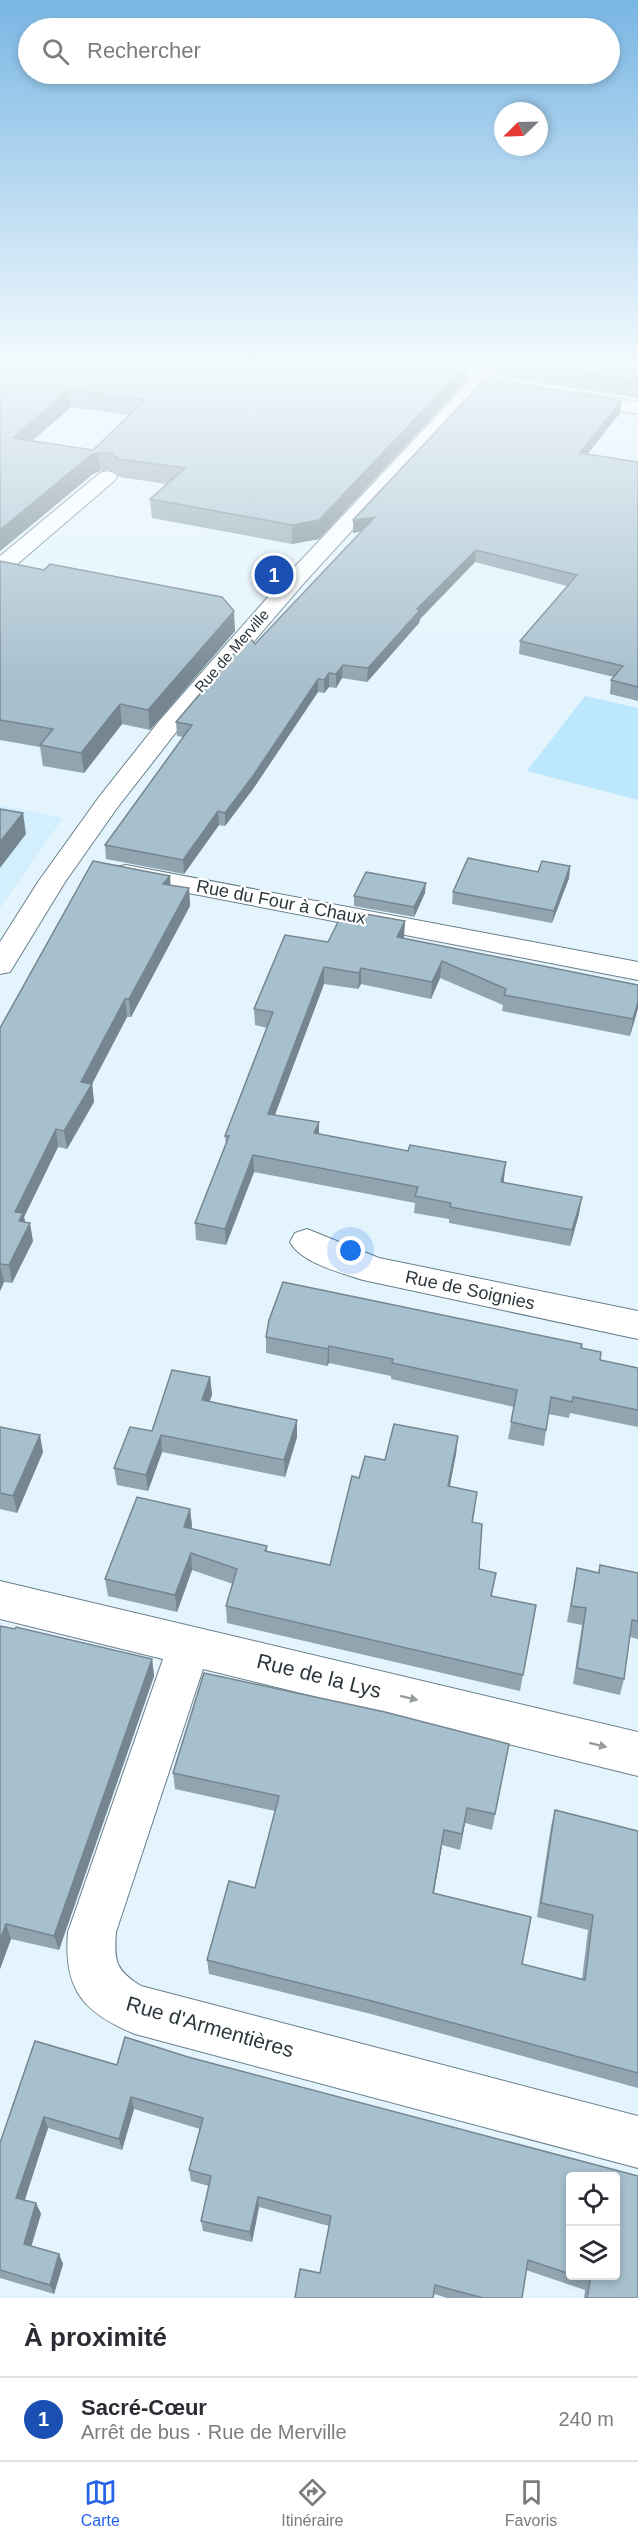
<!DOCTYPE html>
<html lang="fr">
<meta charset="utf-8">
<style>
body{margin:0;font-family:Arial,sans-serif;background:#f7f7f7;color:#2b2b33}
.controls{position:absolute;right:18px;bottom:18px;display:grid;overflow:hidden;border-radius:6px;box-shadow:0 3px 9px #0003}
.controls button{width:54px;height:54px;display:grid;place-items:center;padding:0;border:0;border-bottom:2px solid #e1e1e2;background:#fff;color:#2b2b33;font:30px sans-serif}
.compass{position:absolute;left:494px;top:102px;width:54px;height:54px;border-radius:50%;background:#fff;box-shadow:0 3px 9px #0003;rotate:247deg}
.you{position:absolute;left:351px;top:1251px;width:21px;height:21px;margin:-15px;border:4px solid #fff;border-radius:50%;background:#1a73e8;box-shadow:0 0 0 9px #1a73e833}
.badge{display:grid;place-items:center;width:39px;height:39px;border-radius:50%;background:#2563eb;color:#fff;font-size:20px;font-weight:700}
.pin{position:absolute;translate:-50% -50%;border:3px solid #fff;box-shadow:0 2px 6px #0006}
.list{margin:0;padding:0;list-style:none}
h2{display:flex;justify-content:space-between;align-items:center;height:78px;margin:0;padding:0 24px;font-size:26px}
h2 small{font-size:20px;font-weight:400;color:#7c7c81}
.list li{display:grid;grid-template-columns:39px 1fr auto;gap:18px;align-items:center;box-sizing:border-box;height:84px;padding:0 24px;border-top:2px solid #e1e1e2}
.list b{display:block;font-size:22px;white-space:nowrap}
.list p{margin:0;font-size:20px;white-space:nowrap;color:#7c7c81}
.list em{font-size:20px;font-style:normal;color:#7c7c81}
.icon{flex:none;width:33px;height:33px;fill:none;stroke:currentColor;stroke-width:2;stroke-linecap:round;stroke-linejoin:round}
.map{position:relative;flex:none;width:638px;height:2298px;overflow:hidden}
.search{position:absolute;background:#fff;box-shadow:0 3px 9px #0003;left:18px;right:18px;top:18px;height:66px;display:flex;align-items:center;gap:15px;box-sizing:border-box;padding:0 21px;border-radius:33px;color:#7c7c81;font-size:22px}
.sheet{height:162px;background:#fff}
nav{display:flex;justify-content:space-around;align-items:center;box-sizing:border-box;height:84px;border-top:2px solid #e1e1e2;background:#fff;font-size:16px;color:#7c7c81}
nav a{display:grid;justify-items:center;gap:3px}
nav .on{color:#2563eb}
.map>svg:first-child{display:block}
.built{fill:#d3eefd}
.green{fill:#bde7fd}
.lines{fill:none;stroke-linecap:round;stroke-linejoin:round}
.minor-casing{stroke:#677f8c;stroke-width:2}
.minor{fill:#fff;fill-rule:evenodd}
.wall{fill:#90a5b0;fill-rule:evenodd}
.shaded-wall{fill:#758690}
.building{fill:#a7c0cd;stroke:#758690;stroke-width:1.5;fill-rule:evenodd}
.oneway{fill:#969b9e}
.labels{text-anchor:middle;stroke-width:4.5;stroke-linejoin:round;paint-order:stroke}
.far-street-label{font-size:15px;fill:#2c373c;stroke:#fff}
.street-label{font-size:18px;fill:#2c373c;stroke:#fff}
.near-street-label{font-size:21px;fill:#2c373c;stroke:#fff}
</style>
<div class="map">
<svg width="638" height="2298" viewBox="0 0 638 2298">
<rect width="100%" height="100%" fill="#e4f4fd"/>
<!-- built -->
<path class="built" d="M0,805l63,13 -63,90z"/>
<!-- green -->
<path class="green" d="M585,696l53,12v92l-111,-29z"/>
<g class="lines">
<!-- minor casing -->
<g class="minor-casing">
<g id="minor">
<path d="M486,363h19l-201,220 -127,148 -60,77 -52,74 -55,90 -10,2v-32l38,-60 61,-85 61,-77 129,-147z"/>
<path d="M576,392l62,10v12l-68,-13 -3,-4 3,-4z"/>
<path d="M107,471l7,2 3,4 -3,4 -106,91 -8,1v-17l100,-83z"/>
<path d="M126,865l512,97v18l-522,-101 -4,-6 4,-6z"/>
<path d="M307,1229l72,29 259,53v28l-275,-59c-21,-7 -62,-17 -73,-38l5,-9z"/>
<path d="M0,1581l638,151v44l-435,-107 -87,263c-2,29 -1,38 25,54l497,130v52l-503,-134c-51,-21 -72,-44 -67,-102l95,-273 -163,-40z"/>
</g>
</g>
<!-- minor -->
<use href="#minor" class="minor"/>
</g>
<!-- wall -->
<g class="wall">
<path d="M10,363h474l-5,5 -12,-2 -1,15 -147,158 -27,5 -140,-26 -2,-19 17,-15 -48,-7 -5,-6h-14l-7,3 -93,77v-180zM71,407l58,8 -36,35 -61,-9z"/>
<path d="M497,363h141v35l-142,-22z"/>
<path d="M620,413l-33,41 51,8v239l-28,-7 1,-14 3,-3 -95,-23 1,-13 47,-55 -92,-24 -55,57 -1,4 -52,59 -25,-4 -6,10 -7,-1 -5,6 -6,-1 -65,97 -28,37 -6,-1 -35,49 -78,-15 -1,-14 78,-108 -6,-1 -1,-14 79,-78 106,-113 -8,2v-13z"/>
<path d="M0,561l235,70 -85,99 -28,-6 -38,49 -41,-7 -3,-19 -40,-7z"/>
<path d="M570,866l-1,12 -17,45 -100,-19 1,-12 85,-20z"/>
<path d="M170,876v10l19,2 1,18 -59,111h-4l-35,67 2,18 -27,47 -9,-2 -34,70 1,5 8,19 -21,42 -8,-1 -4,9v-263z"/>
<path d="M425,893l-11,24 -60,-11v-10z"/>
<path d="M405,921l-2,18 235,69 -8,28 -128,-25 1,-6 -63,-27 -9,21 -70,-15 -3,5 -34,-5 -49,131 44,19 185,45v3l75,32 -9,32 -121,-23v-4l-35,-6 1,-10 -161,-31 -28,73 -30,-5 -1,-17 31,-77 -1,-10 42,-108 -12,-3 -1,-16 74,-67z"/>
<path d="M266,1337l315,11 19,12 38,8v59l-68,-14 -1,5 -21,-4 -4,32 -36,-7 6,-32 -123,-28v-3l-62,-13 -2,3 -61,-13z"/>
<path d="M210,1377l2,18 -3,7 88,35 -12,40 -123,-25 -14,39 -31,-6 -3,-17 38,-37z"/>
<path d="M0,1427l43,25 -26,61 -17,-4z"/>
<path d="M458,1436l-2,18 -6,32 25,23 -2,13 6,47 13,27 44,9 -16,86 -293,-68 -1,-17 7,-22 -41,-14 -15,42 -69,-16 -3,-17 85,-70 2,17 -1,3 76,17v6l63,13 29,-87 26,-18z"/>
<path d="M600,1565l38,8v66l-8,-2 -6,42 -4,16 -47,-11 9,-59 -15,-3 10,-54 21,5z"/>
<path d="M0,1626l152,33 2,17 -95,274 -48,-11 -11,30z"/>
<path d="M509,1744l-17,86 -27,-7 -5,27 -18,-5 -8,48 88,71 60,15 6,-49 -51,-13 14,-91 4,-16 83,21v257l-267,-74 -162,-40 -2,-14 48,-72 20,-77 -100,-22 -2,-16z"/>
<path d="M125,2037l63,20 450,119v122h-54l1,-8 -59,-20 -4,28h-75l-13,-4 -1,4h-138l5,-29 20,4 9,-47 -70,-19 -7,35 -49,-11 -2,-10 8,-35 -18,-5 -2,-11 11,-41 -66,-20 -12,41 -74,-22 -24,72 12,3 5,11 -10,32 28,8 4,10 -9,30 -54,-16v-135l35,-102 82,24zM570,2176h45v100h-45z"/>
</g>
<!-- shaded-wall -->
<g class="shaded-wall">
<path d="M468,363l-2,18 -147,158 -27,5v-19z"/>
<path d="M69,389l2,18 -56,49 -2,-18z"/>
<path d="M621,401l-1,12 -41,52 1,-12z"/>
<path d="M98,453l2,18 -7,3 -93,77v-21l91,-75z"/>
<path d="M375,517v12l-22,4v-13z"/>
<path d="M476,550l-1,12 -55,57 -1,4 -52,59 1,-14 49,-59z"/>
<path d="M234,611l1,20 -85,99 -2,-20z"/>
<path d="M343,665l-1,13 -6,10v-14z"/>
<path d="M329,673v14l-5,6v-13z"/>
<path d="M318,679v13l-65,97 -28,37v-13z"/>
<path d="M120,704l2,20 -38,49 -3,-20z"/>
<path d="M218,811l1,14 -35,49 -1,-14z"/>
<path d="M23,813l3,21 -26,34v-26z"/>
<path d="M570,866l-1,12 -17,45 2,-12z"/>
<path d="M170,876l1,17 -8,-9z"/>
<path d="M426,883l-1,10 -11,24v-10z"/>
<path d="M189,888l1,18 -59,111 -2,-18z"/>
<path d="M405,921l-1,17 -8,16 1,-17z"/>
<path d="M442,961l-2,17 -9,21 1,-17z"/>
<path d="M324,967v17l-55,146 -1,-16z"/>
<path d="M361,968v16l-3,5 1,-16z"/>
<path d="M125,999l2,18 -35,67 2,18 -27,47 -3,-18 17,-49z"/>
<path d="M638,1002v6l-8,28 3,-17z"/>
<path d="M319,1122v17l-5,-6z"/>
<path d="M56,1129l2,18 -34,70 3,13 3,-7 3,18 -21,42 -3,-18 6,-53z"/>
<path d="M253,1155l1,17 -28,73 -1,-16z"/>
<path d="M506,1162l-2,17 -4,19 1,-16z"/>
<path d="M582,1197l-3,17 -9,32 2,-16z"/>
<path d="M0,1264l4,18 -4,9z"/>
<path d="M329,1346v17l-2,3 1,-17z"/>
<path d="M210,1377l2,18 -8,22 -2,-17z"/>
<path d="M297,1420v17l-12,40 -1,-17z"/>
<path d="M40,1435l3,17 -26,61 -4,-17z"/>
<path d="M161,1435l1,17 -14,39 -2,-16z"/>
<path d="M458,1436l-2,18 -10,50 2,-18z"/>
<path d="M190,1509l2,17 -6,19 -2,-18z"/>
<path d="M191,1553l1,17 -15,42 -2,-17z"/>
<path d="M152,1659l2,17 -95,274 -5,-14z"/>
<path d="M467,1808l-2,15 -5,27 2,-16z"/>
<path d="M444,1830l-2,15 -11,63 2,-15z"/>
<path d="M6,1924l5,15 -11,30v-29z"/>
<path d="M131,2097l3,12 -12,41 -3,-11z"/>
<path d="M44,2117l4,11 -26,81 -6,-11z"/>
<path d="M258,2197l1,10 -7,35 -2,-10z"/>
<path d="M36,2203l5,11 -12,40 -5,-10z"/>
<path d="M59,2254l4,10 -9,30 -4,-9z"/>
</g>
<!-- building -->
<g class="building">
<path d="M10,363h458l-149,157 -27,5 -142,-26 35,-31 -67,-9 -6,-6h-14l-7,2 -91,75v-159zM69,389l76,11 -52,50 -80,-12z"/>
<path d="M522,363h116v18z"/>
<path d="M486,378l135,23 -41,52 58,9v225l-27,-7 12,-14 -103,-25 57,-66 -101,-25 -59,59 3,1 -52,58 -25,-3 -7,9 -7,-1 -5,7 -6,-1 -65,97 -28,37 -7,-2 -35,49 -78,-15 87,-120 -16,-3 73,-86 6,8 120,-127 -22,3z"/>
<path d="M0,561l44,9 6,-6 172,33 12,14 -86,99 -28,-6 -39,49 -41,-8 13,-16 -53,-9z"/>
<path d="M0,809l23,4 -23,29z"/>
<path d="M468,858l70,14 4,-11 28,5 -16,45 -101,-19z"/>
<path d="M93,861l77,15 -7,8 26,4 -60,111h-4l-44,83 11,2 -28,47 -8,-2 -41,83 8,1 -4,8 11,2 -21,42 -9,-1v-236z"/>
<path d="M366,872l60,11 -12,24 -60,-11z"/>
<path d="M344,910l61,11 -8,16 241,48v17l-5,17 -129,-24 2,-6 -64,-28 -10,21 -71,-14 -2,5 -35,-6 -56,147 51,8 -5,11 94,18 2,-6 96,17 -5,20 81,15 -10,33 -122,-23 1,-4 -36,-7 3,-9 -165,-32 -28,74 -30,-6 34,-87h-4l48,-124 -19,-3 31,-74 43,7z"/>
<path d="M283,1282l299,62 -1,4 20,4 -1,8 38,8v42l-65,-13 -1,5 -21,-5 -5,33 -35,-8 6,-32 -125,-27 1,-4 -64,-13 -1,3 -62,-12 3,-17z"/>
<path d="M172,1370l38,7 -8,23 95,20 -13,40 -123,-25 -15,40 -32,-7 16,-41 22,4z"/>
<path d="M394,1424l64,12 -10,50 29,6 -5,30 10,2 -3,45 17,4 -5,23 45,9 -13,70 -297,-69 11,-37 -46,-16 -16,42 -70,-16 32,-82 53,12 -6,18 83,19 -2,5 65,14 22,-89 7,2 6,-22 20,4z"/>
<path d="M0,1427l40,8 -27,61 -13,-3z"/>
<path d="M600,1565l38,8v48l-6,-1 -8,59 -47,-11 9,-60 -15,-2 6,-38 22,5z"/>
<path d="M0,1626l15,3 1,-2 136,32 -98,277 -48,-12 -6,16z"/>
<path d="M204,1673l181,39 124,32 -14,70 -28,-6 -5,26 -18,-4 -11,63 98,24 -9,47 63,16 8,-65 -52,-12 14,-93 83,21v242l-266,-72 -165,-41 22,-79 26,7 24,-92 -106,-23z"/>
<path d="M125,2037l63,20 450,119v122h-51l3,-18 -15,-4h40v-100h-45v98l-42,-14 -6,38h-39l-48,-13 -2,13h-138l5,-29 20,4 11,-57 -73,-19 -8,35 -49,-11 10,-45 -22,-6 14,-52 -72,-21 -12,42 -75,-22 -28,81 20,5 -12,41 35,10 -9,31 -50,-15v-127l35,-102 82,24z"/>
</g>
<!-- one-way arrows -->
<defs><path id="oneway-solid" d="M-6-.8H1V-3.2L6.5 0L1 3.2V.8H-6Z" transform="scale(1.5)"/></defs>
<g class="oneway">
<use href="#oneway-solid" transform="translate(409 1698) rotate(14)"/>
<use href="#oneway-solid" transform="translate(598 1745) rotate(14)"/>
</g>
<!-- sky -->
<linearGradient id="sky" x2="0" y2="1"><stop stop-color="#79b6e3"/><stop offset="0.53" stop-color="#f3fafe"/><stop offset="1" stop-color="#f3fafe" stop-opacity="0"/></linearGradient>
<rect width="638" height="685" fill="url(#sky)"/>
<g class="labels">
<!-- far-street labels -->
<g class="far-street-label">
<text transform="translate(232 651) rotate(-49)" y="5">Rue de Merville</text>
</g>
<!-- street labels -->
<g class="street-label">
<text transform="translate(281 902) rotate(11)" y="6">Rue du Four à Chaux</text>
<text transform="translate(470 1290) rotate(12)" y="6">Rue de Soignies</text>
</g>
<!-- near-street labels -->
<g class="near-street-label">
<text transform="translate(319 1676) rotate(14)" y="7">Rue de la Lys</text>
<text transform="translate(210 2027) rotate(16)" y="7">Rue d'Armentières</text>
</g>
</g>
</svg>
<div class="controls">
<button><svg class="icon" aria-label="locate" viewBox="0 0 24 24"><circle cx="12" cy="12" r="6"/><path d="M12 2v4M12 18v4M2 12h4M18 12h4"/></svg></button>
<button><svg class="icon" aria-label="layers" viewBox="0 0 24 24"><path d="M12 4l9 5-9 5-9-5zM3 14l9 5 9-5"/></svg></button>
</div>
<svg class="compass" viewBox="-18 -18 36 36"><path d="M0-13l5 13h-10z" fill="#e53935"/><path d="M0 13l5-13h-10z" fill="#7c7c81"/></svg>
<div class="you"></div>
<div class="pin badge" style="left:274px;top:575px;background:#1a4fb4">1</div>
<div class="search"><svg class="icon" aria-label="search" viewBox="0 0 24 24"><circle cx="10" cy="10" r="6"/><path d="M15 15l6 6"/></svg>Rechercher</div>
</div>
<section class="sheet">
<h2>À proximité<small></small></h2>
<ul class="list">
<li><span class="badge" style="background:#1a4fb4">1</span><div><b>Sacré-Cœur</b><p>Arrêt de bus · Rue de Merville</p></div><em>240 m</em></li>
</ul>
</section>
<nav>
<a class="on"><svg class="icon" aria-label="map" viewBox="0 0 24 24"><path d="M3 6l6-2 6 2 6-2v14l-6 2-6-2-6 2zM9 4v14M15 6v14"/></svg>Carte</a>
<a><svg class="icon" aria-label="directions" viewBox="0 0 24 24"><path d="M12 3l9 9-9 9-9-9zM9 14v-3h6M13 9l2 2-2 2"/></svg>Itinéraire</a>
<a><svg class="icon" aria-label="saved" viewBox="0 0 24 24"><path d="M7 4h10v16l-5-4-5 4z"/></svg>Favoris</a>
</nav>
